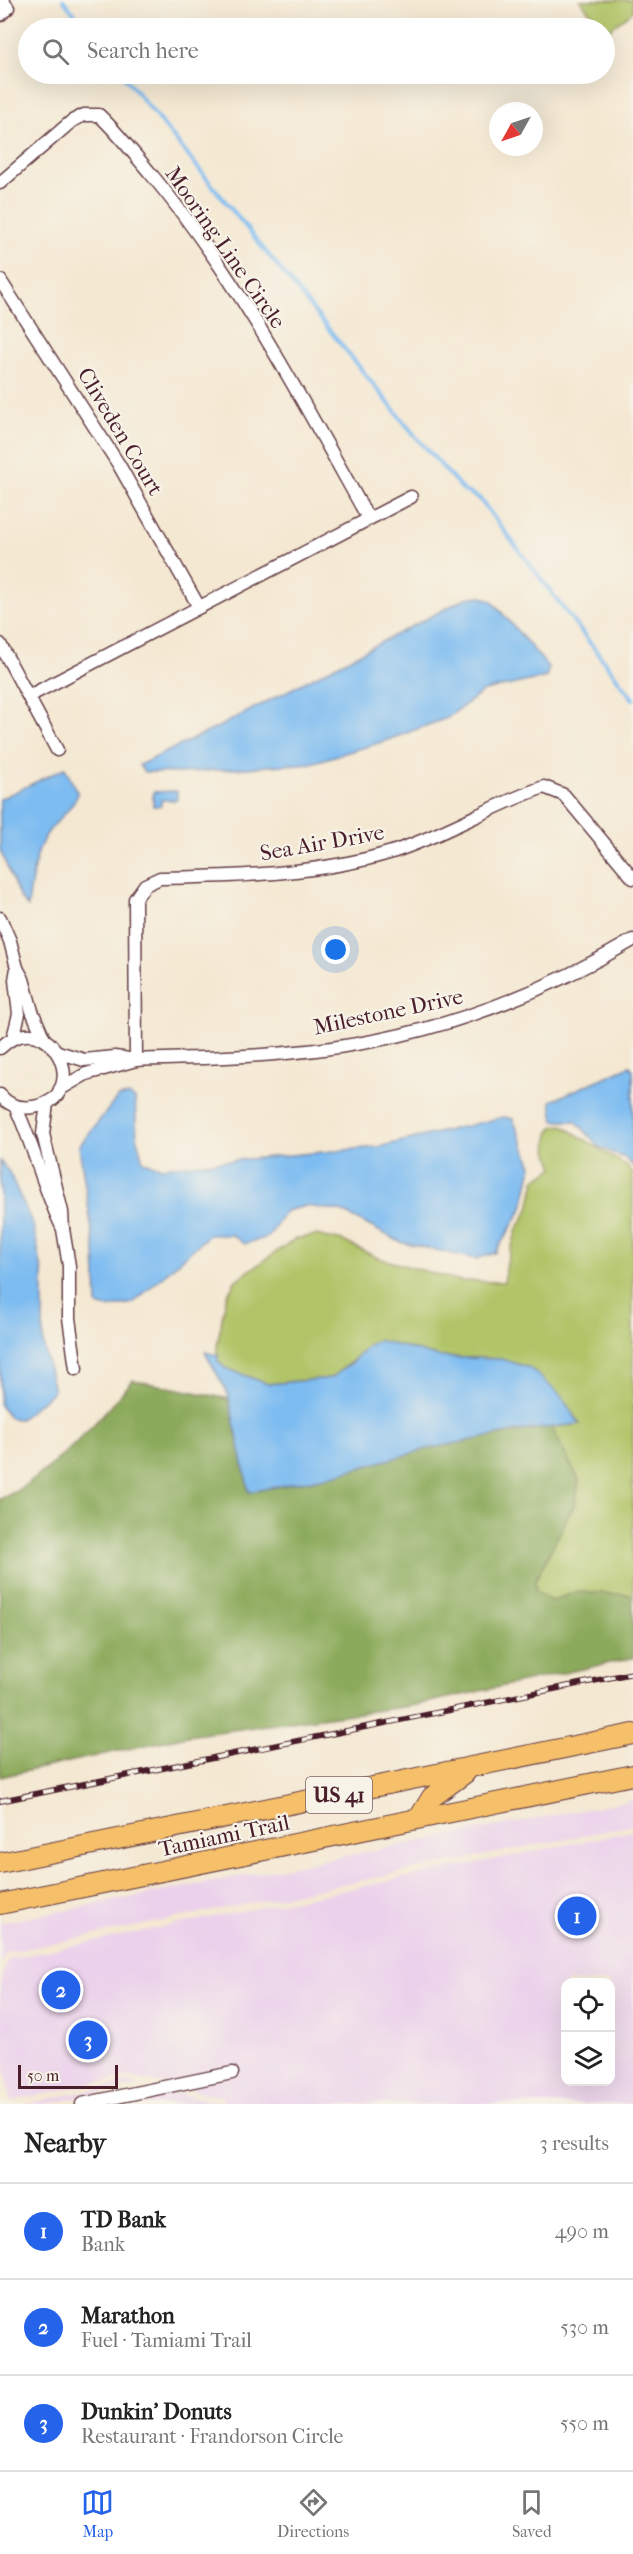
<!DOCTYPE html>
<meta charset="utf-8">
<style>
body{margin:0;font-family:"IM FELL French Canon",serif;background:#f6f6f6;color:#222}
.controls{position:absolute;right:18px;bottom:18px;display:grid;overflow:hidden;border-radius:12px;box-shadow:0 6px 24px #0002}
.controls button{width:54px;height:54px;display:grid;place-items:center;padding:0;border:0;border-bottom:2px solid #e0e0e0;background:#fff;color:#222;font:30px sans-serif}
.compass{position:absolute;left:489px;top:102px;width:54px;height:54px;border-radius:50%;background:#fff;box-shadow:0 6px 24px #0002;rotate:230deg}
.scale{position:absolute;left:18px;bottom:15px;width:100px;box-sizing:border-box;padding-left:6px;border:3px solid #4a1f2b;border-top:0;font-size:16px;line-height:21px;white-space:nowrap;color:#4a1f2b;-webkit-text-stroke:4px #f7f3e8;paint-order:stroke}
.you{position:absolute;left:336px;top:950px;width:21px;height:21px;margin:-15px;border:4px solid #fff;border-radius:50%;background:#1a73e8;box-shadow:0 0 0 9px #1a73e833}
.badge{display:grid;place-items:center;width:39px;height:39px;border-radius:50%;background:#2563eb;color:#fff;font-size:20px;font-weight:700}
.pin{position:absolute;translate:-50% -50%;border:3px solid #fff;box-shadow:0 2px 6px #0006}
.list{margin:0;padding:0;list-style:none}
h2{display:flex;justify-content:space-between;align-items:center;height:78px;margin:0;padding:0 24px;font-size:26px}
h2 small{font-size:20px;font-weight:400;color:#767676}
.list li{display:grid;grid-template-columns:39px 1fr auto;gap:18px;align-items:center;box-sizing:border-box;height:96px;padding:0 24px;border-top:2px solid #e0e0e0}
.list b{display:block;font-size:22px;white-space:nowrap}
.list p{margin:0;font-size:20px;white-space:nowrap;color:#767676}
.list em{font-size:20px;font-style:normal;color:#767676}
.icon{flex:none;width:33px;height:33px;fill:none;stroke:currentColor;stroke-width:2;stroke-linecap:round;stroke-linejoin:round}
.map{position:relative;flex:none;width:633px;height:2104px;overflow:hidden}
.search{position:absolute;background:#fff;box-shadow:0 6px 24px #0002;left:18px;right:18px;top:18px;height:66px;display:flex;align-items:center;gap:15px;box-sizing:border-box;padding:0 21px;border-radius:33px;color:#767676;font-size:22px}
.sheet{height:366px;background:#fff}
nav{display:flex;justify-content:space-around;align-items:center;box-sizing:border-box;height:84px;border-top:2px solid #e0e0e0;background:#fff;font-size:16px;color:#767676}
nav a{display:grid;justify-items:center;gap:3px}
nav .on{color:#2563eb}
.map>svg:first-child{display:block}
.built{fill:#ebd1eb;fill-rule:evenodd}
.green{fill:#b1c467;stroke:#7e7249;stroke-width:1.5}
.forest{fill:#8caa5c;stroke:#6b6444;stroke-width:1.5}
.water{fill:#7dbcf1;stroke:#646e8e;stroke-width:1.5}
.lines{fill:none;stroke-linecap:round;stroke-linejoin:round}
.stream{stroke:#7dbcf1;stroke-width:4}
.minor-casing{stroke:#643d44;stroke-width:15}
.primary-casing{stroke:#643d44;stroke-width:22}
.minor{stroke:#fff;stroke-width:12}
.primary{stroke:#f6c06b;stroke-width:20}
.rail-casing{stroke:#4a1f2b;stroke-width:6}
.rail{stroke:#f7f3e8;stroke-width:4;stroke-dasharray:11;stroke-linecap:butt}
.labels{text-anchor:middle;stroke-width:4.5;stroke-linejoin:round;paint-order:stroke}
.shield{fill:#f7f3e8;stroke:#7e5f64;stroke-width:1.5}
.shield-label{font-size:21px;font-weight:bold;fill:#4a1f2b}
.street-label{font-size:22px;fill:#4a1f2b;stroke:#f7f3e8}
</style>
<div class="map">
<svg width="633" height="2104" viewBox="0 0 633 2104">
<rect width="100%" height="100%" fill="#f7f3e8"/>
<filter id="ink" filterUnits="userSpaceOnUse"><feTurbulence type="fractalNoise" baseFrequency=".0167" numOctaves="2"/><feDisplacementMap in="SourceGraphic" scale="12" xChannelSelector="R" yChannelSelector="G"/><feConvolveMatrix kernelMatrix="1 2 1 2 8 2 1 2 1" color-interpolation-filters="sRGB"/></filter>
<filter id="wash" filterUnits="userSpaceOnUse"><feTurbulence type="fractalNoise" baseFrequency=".008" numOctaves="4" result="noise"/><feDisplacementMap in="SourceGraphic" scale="24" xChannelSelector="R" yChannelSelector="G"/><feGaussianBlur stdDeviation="1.35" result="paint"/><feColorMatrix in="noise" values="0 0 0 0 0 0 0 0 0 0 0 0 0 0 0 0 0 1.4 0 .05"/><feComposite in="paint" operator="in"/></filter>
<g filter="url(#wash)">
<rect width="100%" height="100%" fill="#f4e8d2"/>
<!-- built -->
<g class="built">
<path d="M633,1800v25l-628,128 -5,11v-41z"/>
<path d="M633,1831v273h-410l-1,-7 -94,-21 -117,25 -11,-55v-60l8,-27zM566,1982h44v100h-44z"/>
<path d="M128,2082l11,3 -93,19h-20z"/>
<path d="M173,2092l43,10v2h-92z"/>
</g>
<!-- green -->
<g class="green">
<path d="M580,0h53v11l-28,22 -1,-5h-2z"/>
<path d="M562,1125l63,40 8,8v422l-57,-3 -25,9 -15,-10 -1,-10 40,-78 4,-23 -28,-53 29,-3 -79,-65 -61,-2 -62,-17 -47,38 -63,6 -43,-16 -7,-7 -1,-15 9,-49 10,-17 59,-41 21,-4 27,6 35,17 83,23 43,1 3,-19 10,-34 12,-20 6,-29 19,-12c-6,-17 -10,-24 -2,-41z"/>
</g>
<!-- forest -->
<path class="forest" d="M133,1380l96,19 20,93 77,-15 101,-28 91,-18 33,-4 28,53 -4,23 -40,78 1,10 15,10 25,-9 57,3v63l-222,48 -224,30 -187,41v-278c47,-20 100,-80 133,-119z"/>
<!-- water -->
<g class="water">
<path d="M480,596l12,5 57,67 -3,9 -62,14 -37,27 -65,24 -71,21 -132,10 -35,-1 -5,-7 77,-37 250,-130z"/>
<path d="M65,768l13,26c-7,17 -22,26 -32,41 -11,15 -16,54 -18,72l-8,-9 -20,-48v-51z"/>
<path d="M177,791v9h-16v6h-8v-14z"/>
<path d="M630,1066l3,4v96l-8,-8 -26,-11 -23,-26h-22l-3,-20z"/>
<path d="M129,1095l6,4 2,40 6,22 17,6 218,-20 126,-30 9,2 19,47 -9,42 -28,45 -19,6 -76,-17 -59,-31 -35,-5 -20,5 -18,26 -24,7 -12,-9h-23l-76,68 -25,5 -11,-3 -2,-54 -16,-105 39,-49z"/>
<path d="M0,1161l9,11 24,53 10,50v68l11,48 -34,28 -10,-1 -10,-13z"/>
<path d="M378,1340l62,17 61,2 29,9 31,28 19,28 -62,7 -91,18 -101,28 -77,15 -21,-98 -23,-42 13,3v6l7,7 43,16 63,-6 19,-14 18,-19z"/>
</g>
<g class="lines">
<!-- stream -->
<g class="stream">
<path d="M63,0l23,28"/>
<path d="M122,74l294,363 48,54 15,7 154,201"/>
</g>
</g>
</g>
<g filter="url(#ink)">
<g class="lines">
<!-- minor casing -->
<g class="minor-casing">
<g id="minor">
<path d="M0,15l8,-7 -6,-8"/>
<path d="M0,183l72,-62 12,-6h15c19,18 35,39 52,59 87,104 151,226 217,344"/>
<path d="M0,280l119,185 80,142"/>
<path d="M0,644l57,106"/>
<path d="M29,696l382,-199"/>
<path d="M633,878l-69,-83 -20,-8c-52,18 -99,48 -152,65 -75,23 -155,24 -232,26l-15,7 -10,14 1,161c50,-2 101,-2 150,-7 126,-10 239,-49 347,-113"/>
<path d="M0,918l10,23 7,27"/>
<path d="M13,1038l6,-24 -4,-34 2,-12 6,11 9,32 12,28"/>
<path d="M0,1048c50,-48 96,50 33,59 -13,2 -25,-2 -33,-12"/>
<path d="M58,1052l26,8 31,-3 21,3 -50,14 -26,15"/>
<path d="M15,1106c19,39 28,83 48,123l-1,-17 -19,-78 4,-31"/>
<path d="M63,1229l6,37v52l7,51"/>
<path d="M82,2104l150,-31"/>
</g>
</g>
<!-- primary casing -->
<g class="primary-casing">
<g id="primary">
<path d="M419,1818l13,-21 33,-24"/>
<path d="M0,1863l633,-129"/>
<path d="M0,1904l633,-129"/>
</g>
</g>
<!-- minor -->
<use href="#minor" class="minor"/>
<!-- primary -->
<use href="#primary" class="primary"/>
<!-- rail casing -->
<g class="rail-casing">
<path id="rail" d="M0,1801l633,-128"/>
</g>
<!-- rail -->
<use href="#rail" class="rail"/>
</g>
</g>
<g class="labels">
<!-- shield labels -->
<rect class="shield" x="306" y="1777" width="66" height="36" rx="4.5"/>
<g class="shield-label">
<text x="339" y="1802">US 41</text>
</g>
<!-- street labels -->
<g class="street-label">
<text transform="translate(226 247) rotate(55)" y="8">Mooring Line Circle</text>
<text transform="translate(121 431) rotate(59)" y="8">Cliveden Court</text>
<text transform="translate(322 842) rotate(-10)" y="8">Sea Air Drive</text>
<text transform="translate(388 1011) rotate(-12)" y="8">Milestone Drive</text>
<text transform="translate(224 1835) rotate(-12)" y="8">Tamiami Trail</text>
</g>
</g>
</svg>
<div class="controls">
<button><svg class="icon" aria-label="locate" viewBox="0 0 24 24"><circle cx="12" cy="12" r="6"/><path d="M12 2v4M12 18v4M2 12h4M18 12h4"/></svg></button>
<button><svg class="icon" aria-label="layers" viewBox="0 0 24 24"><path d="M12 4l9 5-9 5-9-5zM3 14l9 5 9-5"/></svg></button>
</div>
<svg class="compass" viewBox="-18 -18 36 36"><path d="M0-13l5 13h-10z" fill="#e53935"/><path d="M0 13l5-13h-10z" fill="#767676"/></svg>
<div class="scale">50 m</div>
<div class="you"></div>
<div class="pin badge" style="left:577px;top:1916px">1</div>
<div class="pin badge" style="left:61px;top:1990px">2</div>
<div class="pin badge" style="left:88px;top:2040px">3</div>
<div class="search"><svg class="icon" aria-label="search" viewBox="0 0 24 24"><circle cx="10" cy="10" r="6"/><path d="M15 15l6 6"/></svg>Search here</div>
</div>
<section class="sheet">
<h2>Nearby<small>3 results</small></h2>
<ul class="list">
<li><span class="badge">1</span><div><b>TD Bank</b><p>Bank</p></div><em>490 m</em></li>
<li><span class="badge">2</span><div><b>Marathon</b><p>Fuel · Tamiami Trail</p></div><em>530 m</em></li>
<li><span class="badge">3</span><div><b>Dunkin' Donuts</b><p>Restaurant · Frandorson Circle</p></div><em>550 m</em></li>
</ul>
</section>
<nav>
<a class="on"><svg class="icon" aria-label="map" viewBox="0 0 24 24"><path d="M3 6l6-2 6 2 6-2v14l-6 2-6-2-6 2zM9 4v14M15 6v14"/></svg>Map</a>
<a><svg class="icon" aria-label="directions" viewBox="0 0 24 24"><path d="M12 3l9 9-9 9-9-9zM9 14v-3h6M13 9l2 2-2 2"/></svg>Directions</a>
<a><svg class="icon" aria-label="saved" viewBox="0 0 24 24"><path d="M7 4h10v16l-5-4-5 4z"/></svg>Saved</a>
</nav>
